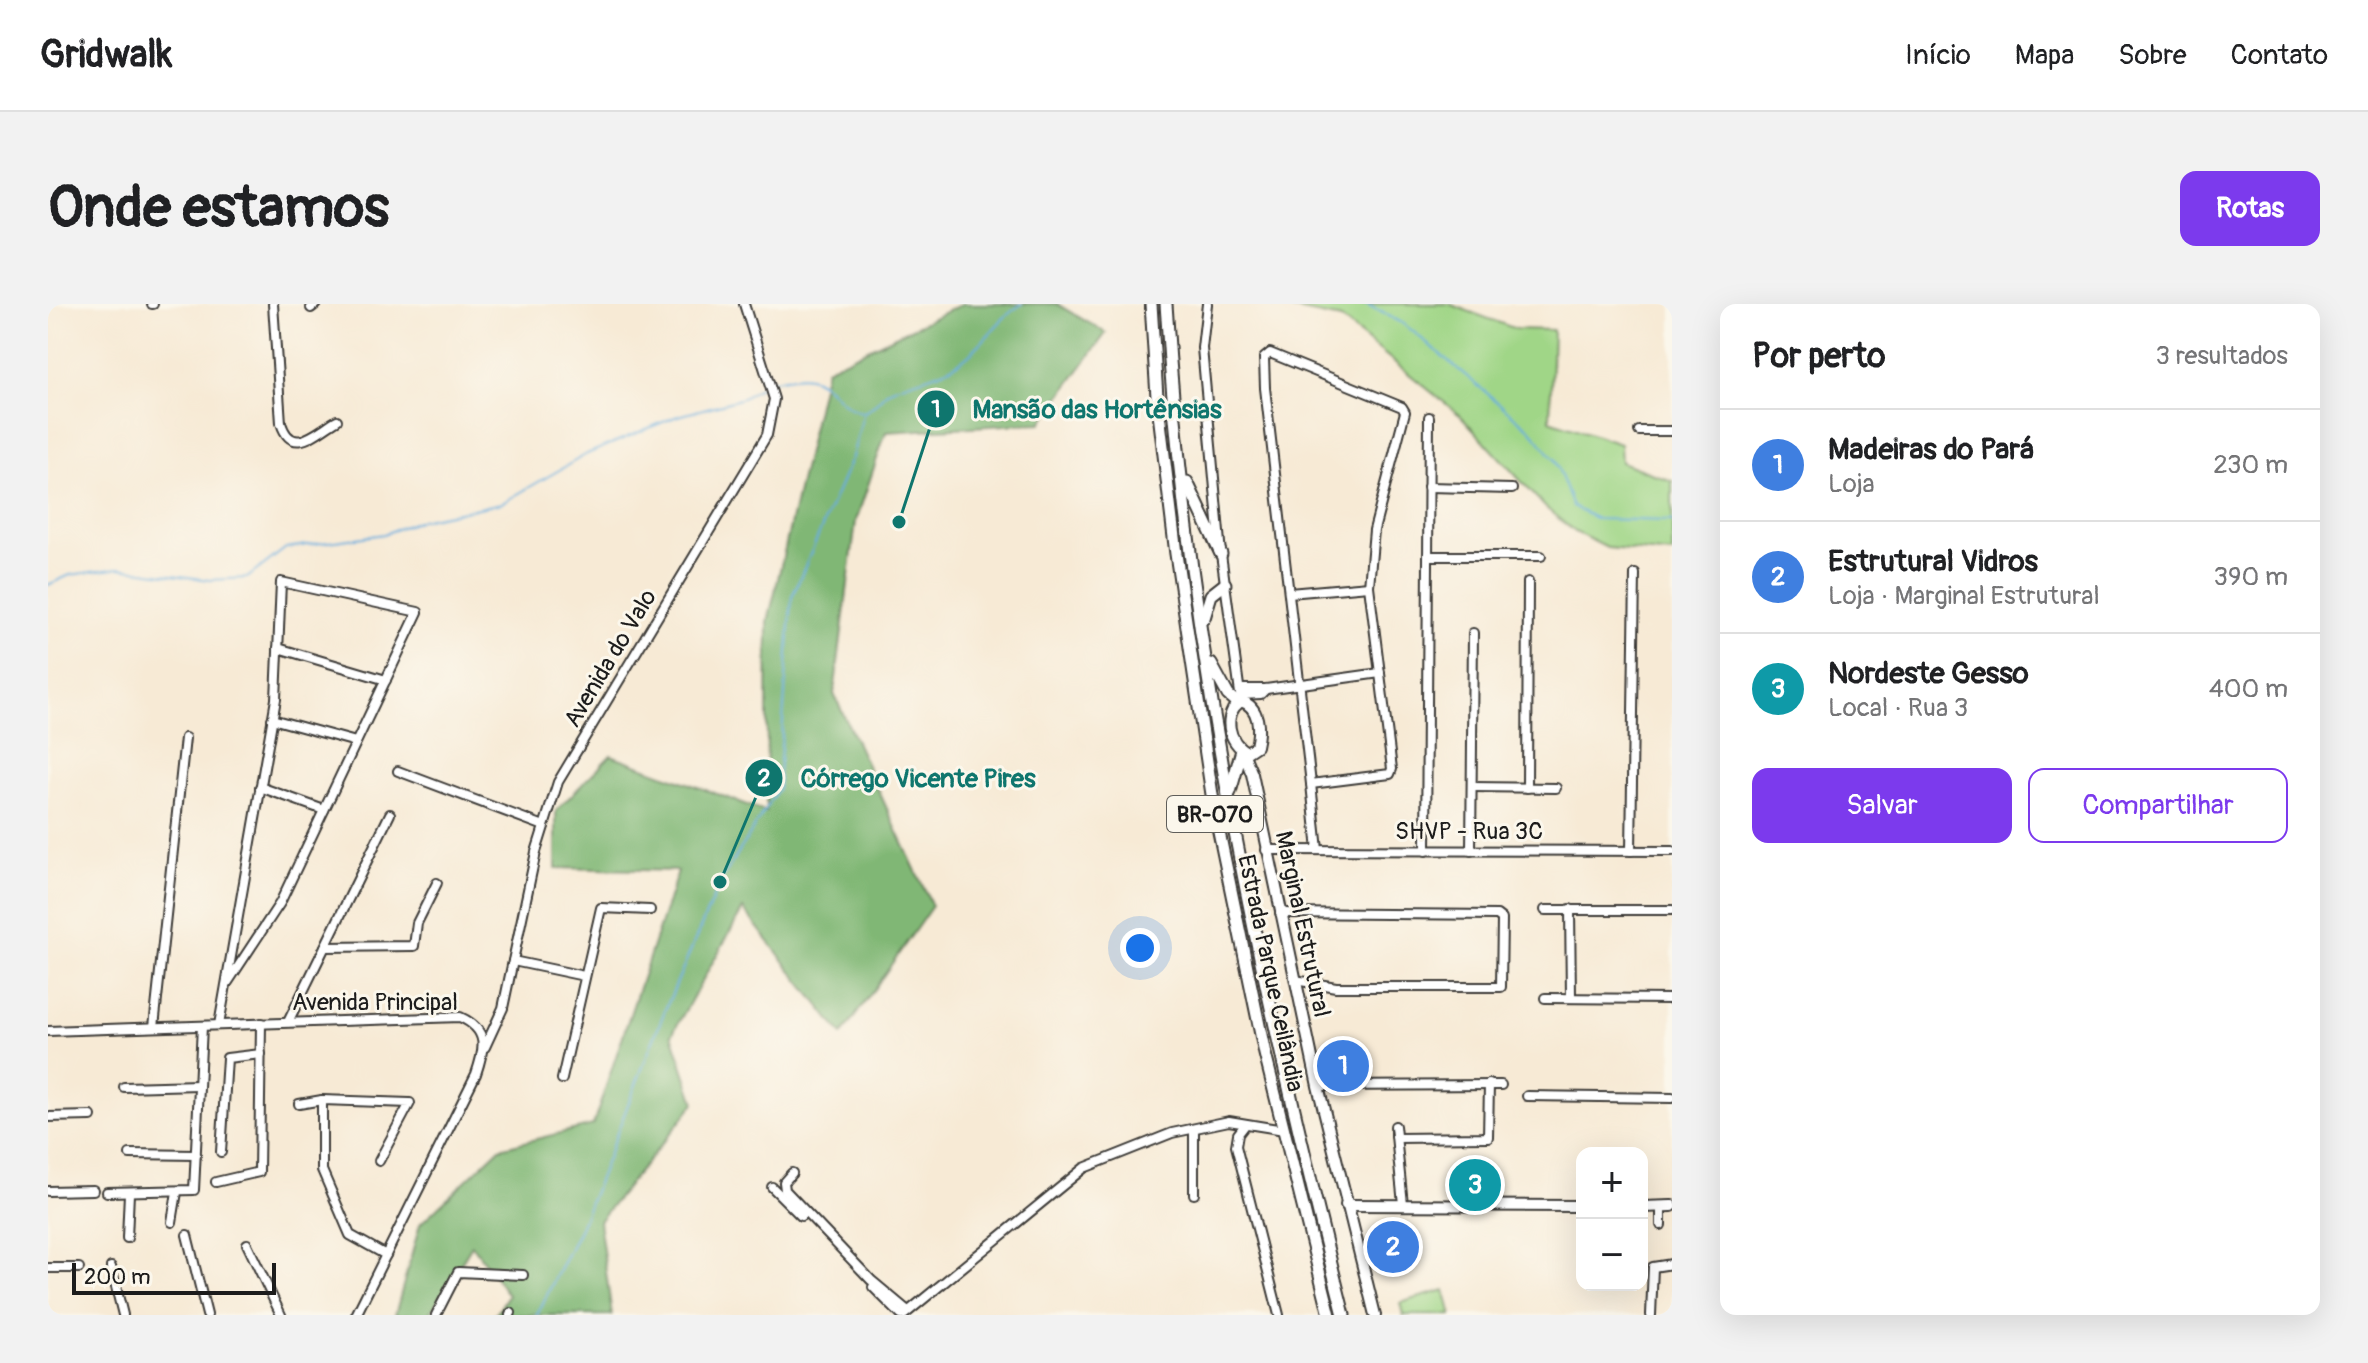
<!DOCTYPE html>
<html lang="pt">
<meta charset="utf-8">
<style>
body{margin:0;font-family:Pangolin,sans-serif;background:#f2f2f2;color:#202124}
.controls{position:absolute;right:24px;bottom:24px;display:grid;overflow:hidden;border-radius:16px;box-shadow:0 8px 32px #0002}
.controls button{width:72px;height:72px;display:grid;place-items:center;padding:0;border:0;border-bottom:2px solid #e0e0e0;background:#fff;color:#202124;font:40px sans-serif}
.scale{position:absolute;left:24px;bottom:20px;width:204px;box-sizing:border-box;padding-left:8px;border:4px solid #1c1c1c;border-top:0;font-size:22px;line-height:28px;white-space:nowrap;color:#1c1c1c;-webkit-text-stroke:6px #fbf7ec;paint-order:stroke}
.you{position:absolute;left:1092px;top:644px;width:28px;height:28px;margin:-20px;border:6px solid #fff;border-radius:50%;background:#1a73e8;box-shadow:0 0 0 12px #1a73e833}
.badge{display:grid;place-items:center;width:52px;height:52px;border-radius:50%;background:#7c3aed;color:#fff;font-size:26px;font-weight:700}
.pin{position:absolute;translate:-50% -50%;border:4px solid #fff;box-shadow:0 2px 8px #0006}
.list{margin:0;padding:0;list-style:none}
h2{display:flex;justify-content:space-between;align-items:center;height:104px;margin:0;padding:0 32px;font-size:34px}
h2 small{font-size:26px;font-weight:400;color:#757577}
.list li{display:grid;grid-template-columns:52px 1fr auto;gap:24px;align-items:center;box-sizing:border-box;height:112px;padding:0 32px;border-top:2px solid #e0e0e0}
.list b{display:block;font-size:30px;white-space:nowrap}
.list p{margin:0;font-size:26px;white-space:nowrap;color:#757577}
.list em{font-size:26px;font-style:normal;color:#757577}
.actions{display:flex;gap:16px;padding:24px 32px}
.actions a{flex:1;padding:18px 0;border:2px solid #7c3aed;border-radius:16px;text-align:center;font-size:28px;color:#7c3aed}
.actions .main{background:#7c3aed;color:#fff}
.map{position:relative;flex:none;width:1624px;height:1011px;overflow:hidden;border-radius:16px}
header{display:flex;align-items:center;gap:48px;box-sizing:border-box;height:112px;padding:0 40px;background:#fff;border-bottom:2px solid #e0e0e0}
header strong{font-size:38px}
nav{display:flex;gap:44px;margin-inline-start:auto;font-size:28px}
.intro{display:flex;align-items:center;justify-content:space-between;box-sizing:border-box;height:192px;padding:0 48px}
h1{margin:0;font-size:56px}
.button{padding:20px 36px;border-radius:16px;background:#7c3aed;color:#fff;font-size:28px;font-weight:700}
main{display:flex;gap:48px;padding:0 48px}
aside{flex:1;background:#fff;border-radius:16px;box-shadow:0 8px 32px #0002}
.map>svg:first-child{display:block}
.green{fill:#a0d687;stroke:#5e7952;stroke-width:2}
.forest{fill:#80b774;stroke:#4e6a48;stroke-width:2}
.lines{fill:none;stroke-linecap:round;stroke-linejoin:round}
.stream{stroke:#68adde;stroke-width:2}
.minor-casing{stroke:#3d3b38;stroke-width:12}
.major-casing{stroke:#3d3b38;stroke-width:14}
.highway-casing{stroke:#3d3b38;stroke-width:15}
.minor{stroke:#fff;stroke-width:8}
.major{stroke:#fff;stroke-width:10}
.highway{stroke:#fff;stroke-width:11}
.labels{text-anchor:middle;stroke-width:6;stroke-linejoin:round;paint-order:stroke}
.shield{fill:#fbf7ec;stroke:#5f5e5a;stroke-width:2}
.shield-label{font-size:22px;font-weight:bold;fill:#1c1c1c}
.street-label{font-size:24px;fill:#1c1c1c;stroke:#fbf7ec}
.leader{fill:none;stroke:#0f766e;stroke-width:3}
.callout-dot{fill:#0f766e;stroke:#fbf7ec;stroke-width:3}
.mark-label{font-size:24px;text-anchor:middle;font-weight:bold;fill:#fff}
.callout-label{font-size:26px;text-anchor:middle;font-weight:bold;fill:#0f766e;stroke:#fbf7ec;stroke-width:6;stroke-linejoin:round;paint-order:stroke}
</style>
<header>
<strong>Gridwalk</strong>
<nav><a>Início</a><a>Mapa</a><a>Sobre</a><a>Contato</a></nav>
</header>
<div class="intro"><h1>Onde estamos</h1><a class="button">Rotas</a></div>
<main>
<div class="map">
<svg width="1624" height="1011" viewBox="0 0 1624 1011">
<rect width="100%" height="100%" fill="#fbf7ec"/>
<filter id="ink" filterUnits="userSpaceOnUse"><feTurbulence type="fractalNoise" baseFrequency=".0125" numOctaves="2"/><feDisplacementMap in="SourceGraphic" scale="16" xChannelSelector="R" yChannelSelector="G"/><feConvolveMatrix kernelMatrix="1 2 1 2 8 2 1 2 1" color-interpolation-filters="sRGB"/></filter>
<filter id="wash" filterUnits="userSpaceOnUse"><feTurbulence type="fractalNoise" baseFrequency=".006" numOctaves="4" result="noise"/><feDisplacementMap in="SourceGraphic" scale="32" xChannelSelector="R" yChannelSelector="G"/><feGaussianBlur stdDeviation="1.8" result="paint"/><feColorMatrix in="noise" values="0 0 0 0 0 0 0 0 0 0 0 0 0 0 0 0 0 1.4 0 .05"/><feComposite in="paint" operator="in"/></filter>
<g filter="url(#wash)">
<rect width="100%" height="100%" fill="#f7ead5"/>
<!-- green -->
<g class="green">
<path d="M1219,0h182l67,25 37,1 -3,90 70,24 1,18 51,19v73l-65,-6 -32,-16 -29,-24 -85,-92 -120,-97z"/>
<path d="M1397,986l7,25h-49l-3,-12z"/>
</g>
<!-- forest -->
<path class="forest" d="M914,0h95l49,29 -65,90 -155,9 -30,89 -22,173 98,212 -90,129 -99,-126 -71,125 23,69 -96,118 13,94h-117l13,-20 -36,-50 -43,70h-34l25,-91 80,-76 93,-23 85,-254 -122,-3v-57l55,-56 155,57 2,-190 58,-253z"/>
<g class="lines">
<!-- stream -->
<g class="stream">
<path d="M1318,0l38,20 127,106 24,30 18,47 24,12 75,2"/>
<path d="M722,77c10,-2 29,-7 39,-4 22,5 32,33 54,35"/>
<path d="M0,281l22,-10 50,-7 90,12 37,-2 39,-30 98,-14 36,-14 82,-17 85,-49 88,-37 68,-19 22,-14"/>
<path d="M489,1011l42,-85 86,-220 55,-128 58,-93 14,-192 60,-140 12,-45c13,-5 16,-18 28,-23 23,-11 49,-13 70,-29 23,-16 35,-41 60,-56"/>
</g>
</g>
</g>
<g filter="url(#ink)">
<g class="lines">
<!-- minor casing -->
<g class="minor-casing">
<g id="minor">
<path d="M104,0h1"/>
<path d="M225,0l8,119c11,35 35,9 56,-3"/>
<path d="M1159,0l-5,44 19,206 20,147"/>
<path d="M263,4l5,-4"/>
<path d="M1222,49l132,54 3,5 -31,118 -5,56 23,183 -2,5 -79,10 -46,-396 -1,-30z"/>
<path d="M1591,127h33"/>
<path d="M1380,183l84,2"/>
<path d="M1380,252h113"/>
<path d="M1241,289l80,-7"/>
<path d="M230,344l108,32"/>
<path d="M1192,385h26l114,-16"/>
<path d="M1193,391l20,-1 5,-5"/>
<path d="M224,415l84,23"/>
<path d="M350,467l146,55"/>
<path d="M1263,480l7,66"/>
<path d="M212,483l64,23"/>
<path d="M1424,483l84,1"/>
<path d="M1479,484l1,-206"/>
<path d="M1218,546l406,1"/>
<path d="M1378,547l3,-434"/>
<path d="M1423,547l2,-218"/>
<path d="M1583,547l4,-277"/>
<path d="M1522,605l1,88"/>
<path d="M1497,606h127"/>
<path d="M1232,609l217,2 5,4 -1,68h-165l-41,-7"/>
<path d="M277,643l89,-1 3,-23 20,-40"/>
<path d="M465,657l71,15"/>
<path d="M1497,694l127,1"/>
<path d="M240,718l102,-208"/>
<path d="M171,721l57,-326 5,-117 137,30 -138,291 -54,82"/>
<path d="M106,723l31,-289"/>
<path d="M0,727l412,-14c29,13 25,31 16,57l-120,241"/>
<path d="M437,743l18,-39 33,-156 22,-70 209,-347 7,-36 -30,-95"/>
<path d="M514,775l39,-171 49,2"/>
<path d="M1270,782l183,-1"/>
<path d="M76,783l75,-2"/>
<path d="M1479,792l145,2"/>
<path d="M274,796v70l28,65 36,20"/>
<path d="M251,800l23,-4 88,3 -31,58"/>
<path d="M0,813l43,-1"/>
<path d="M1197,821l-7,9 -2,12 43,169"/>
<path d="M1347,822l8,78"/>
<path d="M1349,834l91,-1 1,-53"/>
<path d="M173,848l6,-94 34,-4"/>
<path d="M82,850l66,1"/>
<path d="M744,869l-8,9 1,8 86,90 37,31"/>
<path d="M168,878l43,-10 2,-149"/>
<path d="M724,883l29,29"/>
<path d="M0,887l45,-1"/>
<path d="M59,888l87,-2 8,-164"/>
<path d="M1146,890v-65"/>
<path d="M1613,902v19"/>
<path d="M124,918l5,-30"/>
<path d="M139,931l20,80"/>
<path d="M79,934l2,-45"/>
<path d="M199,940l34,71"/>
<path d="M63,963l12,48"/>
<path d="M0,964h31"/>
<path d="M825,983l28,28"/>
<path d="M388,1011l22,-43 65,3"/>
<path d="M462,1011l1,-2"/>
<path d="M856,1011l180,-147 88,-35 57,-12 55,9"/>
<path d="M1603,1011l2,-48 19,-3"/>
</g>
</g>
<!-- major casing -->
<g class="major-casing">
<g id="major">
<path d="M1193,397c19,6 19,28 15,45l-9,6c-19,-9 -25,-38 -6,-51z"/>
<path d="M1194,446l10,24 66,312 57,229"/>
<path d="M1298,901l236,1"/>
<path d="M1594,903l30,-1"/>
</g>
</g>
<!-- highway casing -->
<g class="highway-casing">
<g id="highway">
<path d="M1103,0l6,93 19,157 38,254 51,246 65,261"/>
<path d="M1118,0c21,343 94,679 178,1011"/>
<path d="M1139,178l34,72"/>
<path d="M1156,314l7,-23 14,-11"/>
<path d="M1163,360l17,31 9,8"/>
<path d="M1182,488l12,-42"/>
</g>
</g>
<!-- minor -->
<use href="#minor" class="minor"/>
<!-- major -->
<use href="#major" class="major"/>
<!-- highway -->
<use href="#highway" class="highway"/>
</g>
</g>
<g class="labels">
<!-- shield labels -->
<rect class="shield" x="1119" y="492" width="96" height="36" rx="6"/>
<g class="shield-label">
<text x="1167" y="518">BR-070</text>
</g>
<!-- street labels -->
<g class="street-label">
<text transform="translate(562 354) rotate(-59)" y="8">Avenida do Valo</text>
<text x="1421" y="535">SHVP - Rua 3C</text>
<text transform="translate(1255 620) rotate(78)" y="8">Marginal Estrutural</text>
<text transform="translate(1223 669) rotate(78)" y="8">Estrada Parque Ceilândia</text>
<text x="327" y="706">Avenida Principal</text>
</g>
</g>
<!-- callouts -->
<path class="leader" d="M851 218L888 105M672 578L716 474"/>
<g class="callout-dot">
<circle cx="851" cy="218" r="8"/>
<circle cx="672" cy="578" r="8"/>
<circle cx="888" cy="105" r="20"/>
<circle cx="716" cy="474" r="20"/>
</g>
<g class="mark-label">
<text x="888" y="113">1</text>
<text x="716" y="482">2</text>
</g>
<g class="callout-label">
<text x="1049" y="114">Mansão das Hortênsias</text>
<text x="870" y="483">Córrego Vicente Pires</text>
</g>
</svg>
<div class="controls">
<button>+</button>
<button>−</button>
</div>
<div class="scale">200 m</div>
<div class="you"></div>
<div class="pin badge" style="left:1295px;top:762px;background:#3f7fe0">1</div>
<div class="pin badge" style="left:1345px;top:943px;background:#3f7fe0">2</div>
<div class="pin badge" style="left:1427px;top:881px;background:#0f9aa8">3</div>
</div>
<aside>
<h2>Por perto<small>3 resultados</small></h2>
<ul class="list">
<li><span class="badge" style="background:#3f7fe0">1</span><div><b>Madeiras do Pará</b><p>Loja</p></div><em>230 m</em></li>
<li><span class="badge" style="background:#3f7fe0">2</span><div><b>Estrutural Vidros</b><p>Loja · Marginal Estrutural</p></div><em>390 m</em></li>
<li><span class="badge" style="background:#0f9aa8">3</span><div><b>Nordeste Gesso</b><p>Local · Rua 3</p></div><em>400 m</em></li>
</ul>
<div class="actions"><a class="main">Salvar</a><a>Compartilhar</a></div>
</aside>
</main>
